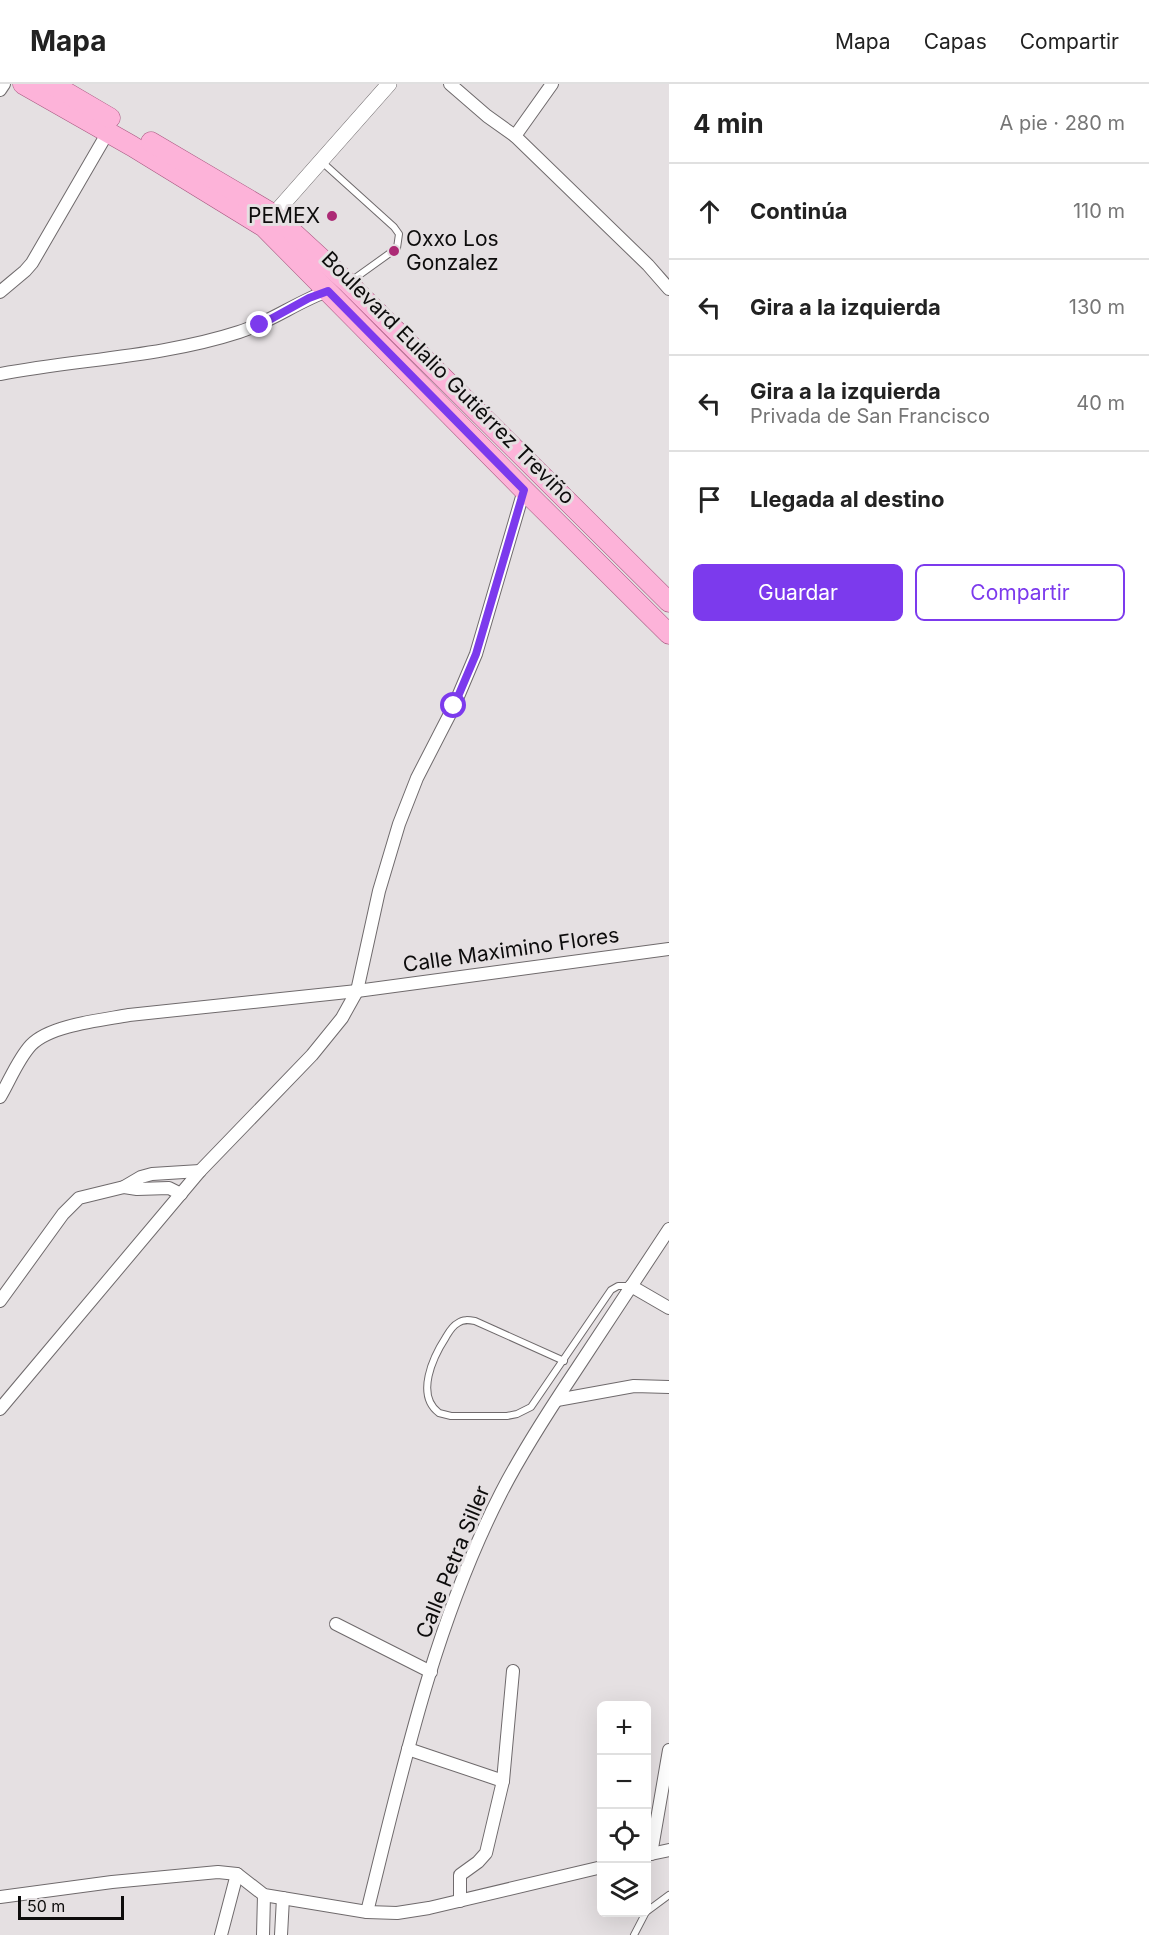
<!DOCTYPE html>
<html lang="es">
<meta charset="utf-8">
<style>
body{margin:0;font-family:Inter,sans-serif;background:#f6f6f6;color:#222}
.controls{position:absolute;right:18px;bottom:18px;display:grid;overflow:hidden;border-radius:9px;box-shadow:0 6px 24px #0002}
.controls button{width:54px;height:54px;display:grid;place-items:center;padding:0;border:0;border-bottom:2px solid #e0e0e0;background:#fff;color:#222;font:30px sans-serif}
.scale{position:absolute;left:18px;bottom:15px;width:106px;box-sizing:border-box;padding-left:6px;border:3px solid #0d0c0c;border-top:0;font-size:16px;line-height:21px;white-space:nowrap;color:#0d0c0c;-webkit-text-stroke:4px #e5e0e2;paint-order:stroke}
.stop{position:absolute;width:18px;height:18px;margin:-14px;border:4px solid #7c3aed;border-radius:50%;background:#fff}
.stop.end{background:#7c3aed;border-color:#fff;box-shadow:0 2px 6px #0008}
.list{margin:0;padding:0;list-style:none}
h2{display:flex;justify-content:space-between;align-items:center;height:78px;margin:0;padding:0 24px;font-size:26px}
h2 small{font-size:20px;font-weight:400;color:#767676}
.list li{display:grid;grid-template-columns:39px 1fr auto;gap:18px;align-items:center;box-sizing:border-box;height:96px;padding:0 24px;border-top:2px solid #e0e0e0}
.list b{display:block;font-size:22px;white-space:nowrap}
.list p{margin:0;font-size:20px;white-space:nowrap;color:#767676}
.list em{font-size:20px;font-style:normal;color:#767676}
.actions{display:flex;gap:12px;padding:18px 24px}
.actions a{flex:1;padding:14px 0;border:2px solid #7c3aed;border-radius:9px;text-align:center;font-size:21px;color:#7c3aed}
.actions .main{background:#7c3aed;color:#fff}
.icon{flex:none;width:33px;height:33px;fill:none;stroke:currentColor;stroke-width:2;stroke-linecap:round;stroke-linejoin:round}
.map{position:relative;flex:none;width:669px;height:1851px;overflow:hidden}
header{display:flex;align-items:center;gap:36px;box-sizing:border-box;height:84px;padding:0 30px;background:#fff;border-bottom:2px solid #e0e0e0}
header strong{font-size:28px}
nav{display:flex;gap:33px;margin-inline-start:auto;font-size:21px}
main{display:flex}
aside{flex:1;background:#fff}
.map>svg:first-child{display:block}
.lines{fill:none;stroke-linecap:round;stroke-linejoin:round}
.service-casing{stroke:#6f6a6c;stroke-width:8}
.minor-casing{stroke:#6f6a6c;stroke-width:14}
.tertiary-casing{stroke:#6f6a6c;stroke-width:16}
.primary-casing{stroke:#a85880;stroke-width:21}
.service{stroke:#fff;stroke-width:6}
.minor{stroke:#fff;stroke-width:12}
.tertiary{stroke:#fff;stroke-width:15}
.primary{stroke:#fdb3d9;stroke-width:20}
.route{stroke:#7c3aed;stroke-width:8}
.poi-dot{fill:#ac2a75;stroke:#e5e0e2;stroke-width:2}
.labels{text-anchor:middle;stroke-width:6;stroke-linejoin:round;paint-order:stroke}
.poi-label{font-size:21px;fill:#0d0c0c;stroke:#e5e0e2;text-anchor:end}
.street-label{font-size:21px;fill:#0d0c0c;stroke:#e5e0e2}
</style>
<header>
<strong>Mapa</strong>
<nav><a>Mapa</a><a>Capas</a><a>Compartir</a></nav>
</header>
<main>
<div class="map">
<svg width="669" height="1851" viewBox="0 0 669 1851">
<rect width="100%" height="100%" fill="#e5e0e2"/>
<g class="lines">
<!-- service casing -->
<g class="service-casing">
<g id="service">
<path d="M322,78l72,65 5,7 -2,14 -46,33"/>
<path d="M564,1277l-89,-40c-6,-1 -12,-2 -17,2 -6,3 -9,9 -12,14 -13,20 -31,58 -7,76l12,3h56l10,-2 14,-7 80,-117 7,-4h12"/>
<path d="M646,1828l23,-17"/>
<path d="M634,1851l12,-23"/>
</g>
</g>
<!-- minor casing -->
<g class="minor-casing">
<g id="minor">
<path d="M450,0l37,32 28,20 133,129 21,24"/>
<path d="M0,6l4,-6"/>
<path d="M515,52l37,-52"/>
<path d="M0,208l25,-21 7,-8 76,-131"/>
<path d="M0,290c79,-15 162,-17 239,-42 32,-10 59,-31 91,-42"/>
<path d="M0,1013c10,-17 18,-38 31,-52 19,-20 71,-25 98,-30l228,-24 312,-42"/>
<path d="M124,1103l13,2 32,-1 12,6"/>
<path d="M631,1202l38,22"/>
<path d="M0,1217l63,-87 16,-16 45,-11 17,-10 11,-3 48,-3"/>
<path d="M557,1316l77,-14 35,1"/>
<path d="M0,1325l200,-238 112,-116 30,-37 15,-27 22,-100 20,-67 18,-46 37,-72 22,-52 48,-164"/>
<path d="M336,1540l95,48"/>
<path d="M408,1665l95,32"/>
<path d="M651,1770l18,-104"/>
<path d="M646,1771l23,-5"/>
<path d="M0,1813l112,-15 106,-10 19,2 27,21 103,17 30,1 32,-5 173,-41"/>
<path d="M460,1817v-26l18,-13 8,-9 17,-72 10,-110"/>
<path d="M367,1828c35,-141 67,-288 134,-419 21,-41 47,-81 73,-120 32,-48 63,-96 95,-144"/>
<path d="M221,1851l16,-61"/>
<path d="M263,1851l1,-40"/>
<path d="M281,1851l2,-37"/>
</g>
</g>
<!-- tertiary casing -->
<g class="tertiary-casing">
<path id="tertiary" d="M268,137l121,-137"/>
</g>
<!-- primary casing -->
<g class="primary-casing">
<g id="primary">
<path d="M23,0l109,62 132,81 260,263 145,144"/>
<path d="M52,0l58,34"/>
<path d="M151,58l122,72 75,69 321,319"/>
</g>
</g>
<!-- service -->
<use href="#service" class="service"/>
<!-- minor -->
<use href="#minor" class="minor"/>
<!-- tertiary -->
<use href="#tertiary" class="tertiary"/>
<!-- primary -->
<use href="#primary" class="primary"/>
</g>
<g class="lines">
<!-- route -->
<path class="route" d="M260,241l49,-27 19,-7 196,199 -48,164 -22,52"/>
</g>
<!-- markers -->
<g class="poi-dot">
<circle cx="332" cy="132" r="6"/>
<circle cx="394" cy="167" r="6"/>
</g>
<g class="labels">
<!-- poi labels -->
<g class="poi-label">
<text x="320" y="139">PEMEX</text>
<text x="406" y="162" text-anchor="start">Oxxo Los<tspan x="406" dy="24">Gonzalez</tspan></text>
</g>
<!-- street labels -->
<g class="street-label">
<text transform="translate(448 294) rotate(45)" y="7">Boulevard Eulalio Gutiérrez Treviño</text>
<text transform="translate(511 866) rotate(-8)" y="7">Calle Maximino Flores</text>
<text transform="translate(453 1478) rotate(-68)" y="7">Calle Petra Siller</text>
</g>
</g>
</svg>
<div class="controls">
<button>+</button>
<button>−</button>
<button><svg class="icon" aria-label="locate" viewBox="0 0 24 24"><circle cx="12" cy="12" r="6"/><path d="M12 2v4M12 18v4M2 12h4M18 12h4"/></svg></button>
<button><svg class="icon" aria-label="layers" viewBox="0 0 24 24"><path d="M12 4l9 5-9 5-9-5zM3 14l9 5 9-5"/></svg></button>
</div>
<div class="scale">50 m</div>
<div class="stop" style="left:454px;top:622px"></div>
<div class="stop end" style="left:260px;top:241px"></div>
</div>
<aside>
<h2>4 min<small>A pie · 280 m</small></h2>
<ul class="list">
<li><svg class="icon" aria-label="ahead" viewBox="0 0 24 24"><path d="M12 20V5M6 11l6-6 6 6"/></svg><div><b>Continúa</b></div><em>110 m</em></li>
<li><svg class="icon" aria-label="left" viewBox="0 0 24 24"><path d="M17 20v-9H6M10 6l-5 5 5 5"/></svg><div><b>Gira a la izquierda</b></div><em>130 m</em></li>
<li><svg class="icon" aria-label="left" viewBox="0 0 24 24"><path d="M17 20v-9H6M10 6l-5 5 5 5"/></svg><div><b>Gira a la izquierda</b><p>Privada de San Francisco</p></div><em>40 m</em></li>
<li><svg class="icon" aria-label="arrive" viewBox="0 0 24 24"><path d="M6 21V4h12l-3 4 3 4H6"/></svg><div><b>Llegada al destino</b></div></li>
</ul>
<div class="actions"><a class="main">Guardar</a><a>Compartir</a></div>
</aside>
</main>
